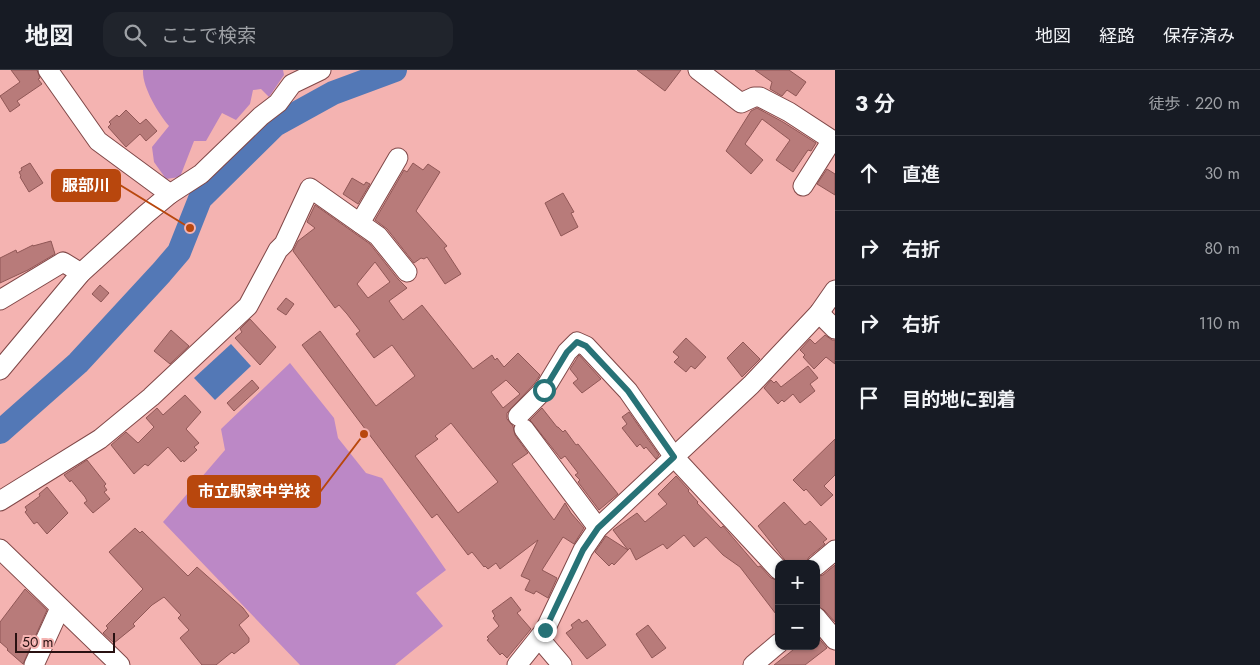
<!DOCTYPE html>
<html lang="ja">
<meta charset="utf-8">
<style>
body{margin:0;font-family:Jost,"Noto Sans JP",sans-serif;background:#20242c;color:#f1f3f6}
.controls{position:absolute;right:15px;bottom:15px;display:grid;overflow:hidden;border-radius:10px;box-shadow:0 1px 4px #0004}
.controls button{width:45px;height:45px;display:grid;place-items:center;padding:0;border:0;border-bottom:1px solid #363941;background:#171b24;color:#f1f3f6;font:25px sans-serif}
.scale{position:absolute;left:15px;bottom:12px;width:100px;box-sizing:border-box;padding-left:5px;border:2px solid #281111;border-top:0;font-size:14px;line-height:18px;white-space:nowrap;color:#281111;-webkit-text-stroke:4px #f4b3b1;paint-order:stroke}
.stop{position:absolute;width:15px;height:15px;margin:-11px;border:4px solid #277276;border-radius:50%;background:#fff}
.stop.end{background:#277276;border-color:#fff;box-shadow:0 1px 5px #0008}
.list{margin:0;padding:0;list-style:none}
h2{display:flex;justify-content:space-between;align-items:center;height:65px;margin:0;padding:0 20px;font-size:21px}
h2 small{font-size:16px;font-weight:400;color:#9ea1a6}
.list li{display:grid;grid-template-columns:32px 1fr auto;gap:15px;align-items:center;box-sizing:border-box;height:75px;padding:0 20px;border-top:1px solid #363941}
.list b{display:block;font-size:19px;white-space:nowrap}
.list em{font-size:16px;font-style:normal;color:#9ea1a6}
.icon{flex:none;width:28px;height:28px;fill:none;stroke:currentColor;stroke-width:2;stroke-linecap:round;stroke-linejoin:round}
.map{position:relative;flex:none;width:835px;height:595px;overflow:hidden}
header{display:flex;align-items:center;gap:30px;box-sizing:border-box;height:70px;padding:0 25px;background:#171b24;border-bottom:1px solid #363941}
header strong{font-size:24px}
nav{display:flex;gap:28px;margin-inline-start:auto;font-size:18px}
.search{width:350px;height:45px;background:#20242c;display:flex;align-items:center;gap:12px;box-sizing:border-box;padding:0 18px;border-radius:15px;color:#9ea1a6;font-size:19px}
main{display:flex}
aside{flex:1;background:#171b24}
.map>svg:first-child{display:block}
.green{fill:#bc88c6}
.forest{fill:#b783c1}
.water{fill:#5378b6}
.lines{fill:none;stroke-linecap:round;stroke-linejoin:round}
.stream{stroke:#5378b6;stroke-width:4}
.river{stroke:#5378b6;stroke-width:24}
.building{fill:#b87b7a;stroke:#905756;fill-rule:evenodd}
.minor-casing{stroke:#804848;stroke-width:21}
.minor{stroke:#fff;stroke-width:19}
.route{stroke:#277276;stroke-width:6}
.leader{fill:none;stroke:#b8470d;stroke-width:2}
.callout-dot{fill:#b8470d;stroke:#f4b3b1;stroke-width:2}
.callout{fill:#b8470d;stroke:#b8470d;stroke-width:2}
.callout-label{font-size:16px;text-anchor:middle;font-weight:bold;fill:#fff}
</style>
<header>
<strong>地図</strong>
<div class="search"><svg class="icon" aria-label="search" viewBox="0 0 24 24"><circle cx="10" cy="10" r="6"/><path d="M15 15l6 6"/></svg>ここで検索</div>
<nav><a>地図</a><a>経路</a><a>保存済み</a></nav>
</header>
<main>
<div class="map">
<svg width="835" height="595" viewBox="0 0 835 595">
<rect width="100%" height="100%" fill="#f4b3b1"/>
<!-- green -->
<path class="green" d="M290,293l44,55 4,20 28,35 16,5 64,92 -30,23 27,33 -48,39h-95l-137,-143 62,-72 -4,-21z"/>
<!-- forest -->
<path class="forest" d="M143,0h140l1,5 -15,22 -8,-8 -8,1 -3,14 -14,16 -14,-7 -16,28h-12l-14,36 -14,2 -12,-17 -2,-15 17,-21c-11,-13 -27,-39 -26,-56z"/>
<!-- water -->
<path class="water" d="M231,274l20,22 -36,34 -21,-22z"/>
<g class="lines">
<!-- stream -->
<path class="stream" d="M190,116l10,13"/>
<!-- river -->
<path class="river" d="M0,362l78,-69 83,-90 18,-21 21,-53 75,-74 58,-32 62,-23"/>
</g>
<!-- building -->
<g class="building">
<path d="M11,0h26l3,8 -2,1 4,5 -25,17 3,4 -10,7 -10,-16 20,-14z"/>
<path d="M637,0h44l-16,21z"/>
<path d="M755,0h34l17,12 -10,14 -9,-6 -5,6 -12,-7 2,-7z"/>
<path d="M757,38l26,14 33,21 -5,8 -3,-1 -15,22 -17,-12 14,-20 -28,-21 -17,25 18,16 -12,14 -25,-23 25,-40z"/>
<path d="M126,40l14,14 6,-5 11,12 -11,10 -6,-7 -14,13 -18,-20 3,-3 -2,-2 8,-7 2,2z"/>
<path d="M30,93l13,20 -14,9 -9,-15 1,-1 -2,-4 3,-2 -1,-2z"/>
<path d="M413,93l10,7 5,-6 12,8 -24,39 31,35 -3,2 17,26 -16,10 -18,-27 -3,2 -3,-1 -7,5 -27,-34 -12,-9 29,-50 3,2z"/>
<path d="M827,99l8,5v21l-18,-11z"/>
<path d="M352,108l12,7 2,-3 4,2 -12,20 -15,-10z"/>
<path d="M563,123l11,19 -3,1 7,14 -17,9 -16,-33z"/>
<path d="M315,135l55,39 28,35 9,9 -18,13 14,19 19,-15 51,64 19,-14 3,5 2,-2 7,9 14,-14 22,22 -5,8 -28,30v6l6,7 2,9 13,18 -16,11 42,56 11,-17 6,10 13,15 -10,16 -11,-7 -21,33 15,8 -9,20 -12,-7 -2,3 -9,-4 5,-10 -9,-4 17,-36 -38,29 -4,-6 -8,6 -3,-3 -1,1 -12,-15 -4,3 -31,-41 -5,4 -130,-173 18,-14 56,75 39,-30 -23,-31 -18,13 -18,-24 4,-3 -13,-17 -8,-9 -4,3 -42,-57 5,-10 17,-13 -8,-6zM375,192l15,20 -22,16 -11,-14zM506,310l14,14 -17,14 -12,-16zM451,353l47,59 -40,31 -43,-57 23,-17 -3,-3z"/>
<path d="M51,171l4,13 -27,16 -28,13v-25l16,-8 1,3 16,-8v1z"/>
<path d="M100,215l9,8 -8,9 -9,-8z"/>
<path d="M286,228l8,6 -8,11 -9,-6z"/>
<path d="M250,249l26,28 -16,18 -25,-27 7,-6 -2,-3z"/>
<path d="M171,260l18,16 -19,18 -16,-13z"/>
<path d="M825,265l7,5h3v24l-9,-7 -12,12 -11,-12 2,-2 -5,-5 10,-11 5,5z"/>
<path d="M686,268l20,19 -11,12 -4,-3 -5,6 -12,-10 5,-5 -6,-5z"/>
<path d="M743,272l17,17 -18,18 -15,-19z"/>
<path d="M579,285l22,24 -19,14 -9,-10 5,-4 -8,-10z"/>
<path d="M808,296l10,12 -8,6 5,7 -15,12 -7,-9 -9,8 -2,-2 -4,4 -14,-16 7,-8 3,3 2,-2 5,6z"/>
<path d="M252,310l7,8 -25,23 -7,-8z"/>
<path d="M185,325l16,17 -15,17 13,14 -5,4 3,3 -13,12 -1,-2 -2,2 -13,-15 -20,19 -3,-2 -11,10 -23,-29 15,-13 12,11 16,-16 -8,-9 11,-10 6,7z"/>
<path d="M542,338l15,19h1l5,5 2,-2 11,15 2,-1 40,50 -19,16 -21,-28 2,-2 -5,-5 3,-2 -13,-17 -4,3 -31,-39z"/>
<path d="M629,342l30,43 -3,4 -10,-12 -2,2 -4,-5 -3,3 -15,-19 5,-4 -5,-7z"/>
<path d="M835,369v36l-11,11 9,9 -12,11 -15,-17 -2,2 -11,-11z"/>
<path d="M87,390l19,24 -2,2 3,4 -3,2 6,7 -17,14 -9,-10 3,-2 -2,-4 -14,-17 -1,2 -6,-7z"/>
<path d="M676,406l13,14 -1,1 10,11 -1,1 24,25 2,-2 35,41 2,-1 11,12 8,3v37l-39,-51 -17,-12 -17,-18 -12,10 -10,-12 -17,14 -4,-5 -27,16 -6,-12 -2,2 -15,-20 24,-17 8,9 22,-18 -9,-10z"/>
<path d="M47,417l21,26 -21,21 -10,-12 -3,2 -9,-12 2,-2 -2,-3 15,-11 -1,-2z"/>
<path d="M784,432l21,23 5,-4 17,18 -4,3 2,2 -16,13 -4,7h-17l-30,-38z"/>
<path d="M135,458l5,5 2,-2 46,45 9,-9 46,41 6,8 -10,9 10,13v4l-15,12 -2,-2 -16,13h-14l-22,-27 9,-8 -11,-12 3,-3 -17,-18 -12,8 -19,19 2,2 -21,17 -11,-10 5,-5 -2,-2 37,-37 -34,-37z"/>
<path d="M606,466l22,14 -14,15 -2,-2 -3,3 -14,-14z"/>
<path d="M835,495v57l-11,-12 -8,-4v-29l7,-2z"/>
<path d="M25,519l22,21 -24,54 -16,-14 1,-1 -8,-7v-20z"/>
<path d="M511,527l10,13 -4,3 14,16 -24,29 -5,-5 -2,2 -13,-15 2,-1 -2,-2 12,-11 -6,-8 2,-2 -3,-5z"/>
<path d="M579,549l3,4 5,-3 19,25 -19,14 -21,-26 7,-5 -2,-3z"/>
<path d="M648,555l18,23 -14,10 -16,-24z"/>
<path d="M816,565l11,13 -22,17h-31l24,-19h18z"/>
</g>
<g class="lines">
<!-- minor casing -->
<g class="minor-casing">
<g id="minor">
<path d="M48,0l50,71 72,53"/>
<path d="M698,0l43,33 13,-6h6l29,15 46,30"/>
<path d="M803,116l29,-46"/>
<path d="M360,153l38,-65"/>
<path d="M0,230l63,-38 18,11"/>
<path d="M819,243l16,16"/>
<path d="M0,300l81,-97 65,-59 24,-20 31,-20 60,-58 17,-13 14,-19 29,-14"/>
<path d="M518,346l26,-26 23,-38 10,-10 9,4 42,45 46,66 105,113"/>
<path d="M524,359l74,99"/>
<path d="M0,431l100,-62 51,-42 97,-91 30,-56 6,-6 26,-56 68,48 29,36"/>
<path d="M0,479l120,116"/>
<path d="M816,496l19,-16"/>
<path d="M816,547l19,23"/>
<path d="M539,568l23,27"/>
<path d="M34,595l26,-57"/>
<path d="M517,595l28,-35 38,-80 15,-22 153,-143 68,-72 16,-23"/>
<path d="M753,595l26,-22"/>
</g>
</g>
<!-- minor -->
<use href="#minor" class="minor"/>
</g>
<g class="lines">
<!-- route -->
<path class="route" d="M544,320l23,-38 10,-10 9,4 42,45 46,66 -76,71 -15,22 -38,80"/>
</g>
<!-- callouts -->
<path class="leader" d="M190 158L120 115M364 364L320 422"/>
<g class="callout-dot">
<circle cx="190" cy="158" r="5"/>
<circle cx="364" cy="364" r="5"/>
</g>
<g class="callout">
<rect x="52" y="100" width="68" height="31" rx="5"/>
<rect x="188" y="406" width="132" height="31" rx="5"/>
</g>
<g class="callout-label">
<text x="86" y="121">服部川</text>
<text x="254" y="427">市立駅家中学校</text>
</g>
</svg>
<div class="controls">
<button>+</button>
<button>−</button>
</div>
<div class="scale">50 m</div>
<div class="stop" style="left:544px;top:320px"></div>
<div class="stop end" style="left:545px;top:560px"></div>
</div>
<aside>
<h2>3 分<small>徒歩 · 220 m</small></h2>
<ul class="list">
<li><svg class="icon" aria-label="ahead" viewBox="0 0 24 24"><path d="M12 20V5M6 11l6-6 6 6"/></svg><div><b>直進</b></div><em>30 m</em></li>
<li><svg class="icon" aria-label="right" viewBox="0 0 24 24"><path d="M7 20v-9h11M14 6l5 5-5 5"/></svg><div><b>右折</b></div><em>80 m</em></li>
<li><svg class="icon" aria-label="right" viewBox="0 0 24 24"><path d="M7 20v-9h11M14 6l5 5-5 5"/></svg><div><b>右折</b></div><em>110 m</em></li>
<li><svg class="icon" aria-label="arrive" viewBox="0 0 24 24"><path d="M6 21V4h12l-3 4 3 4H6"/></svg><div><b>目的地に到着</b></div></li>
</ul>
</aside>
</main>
